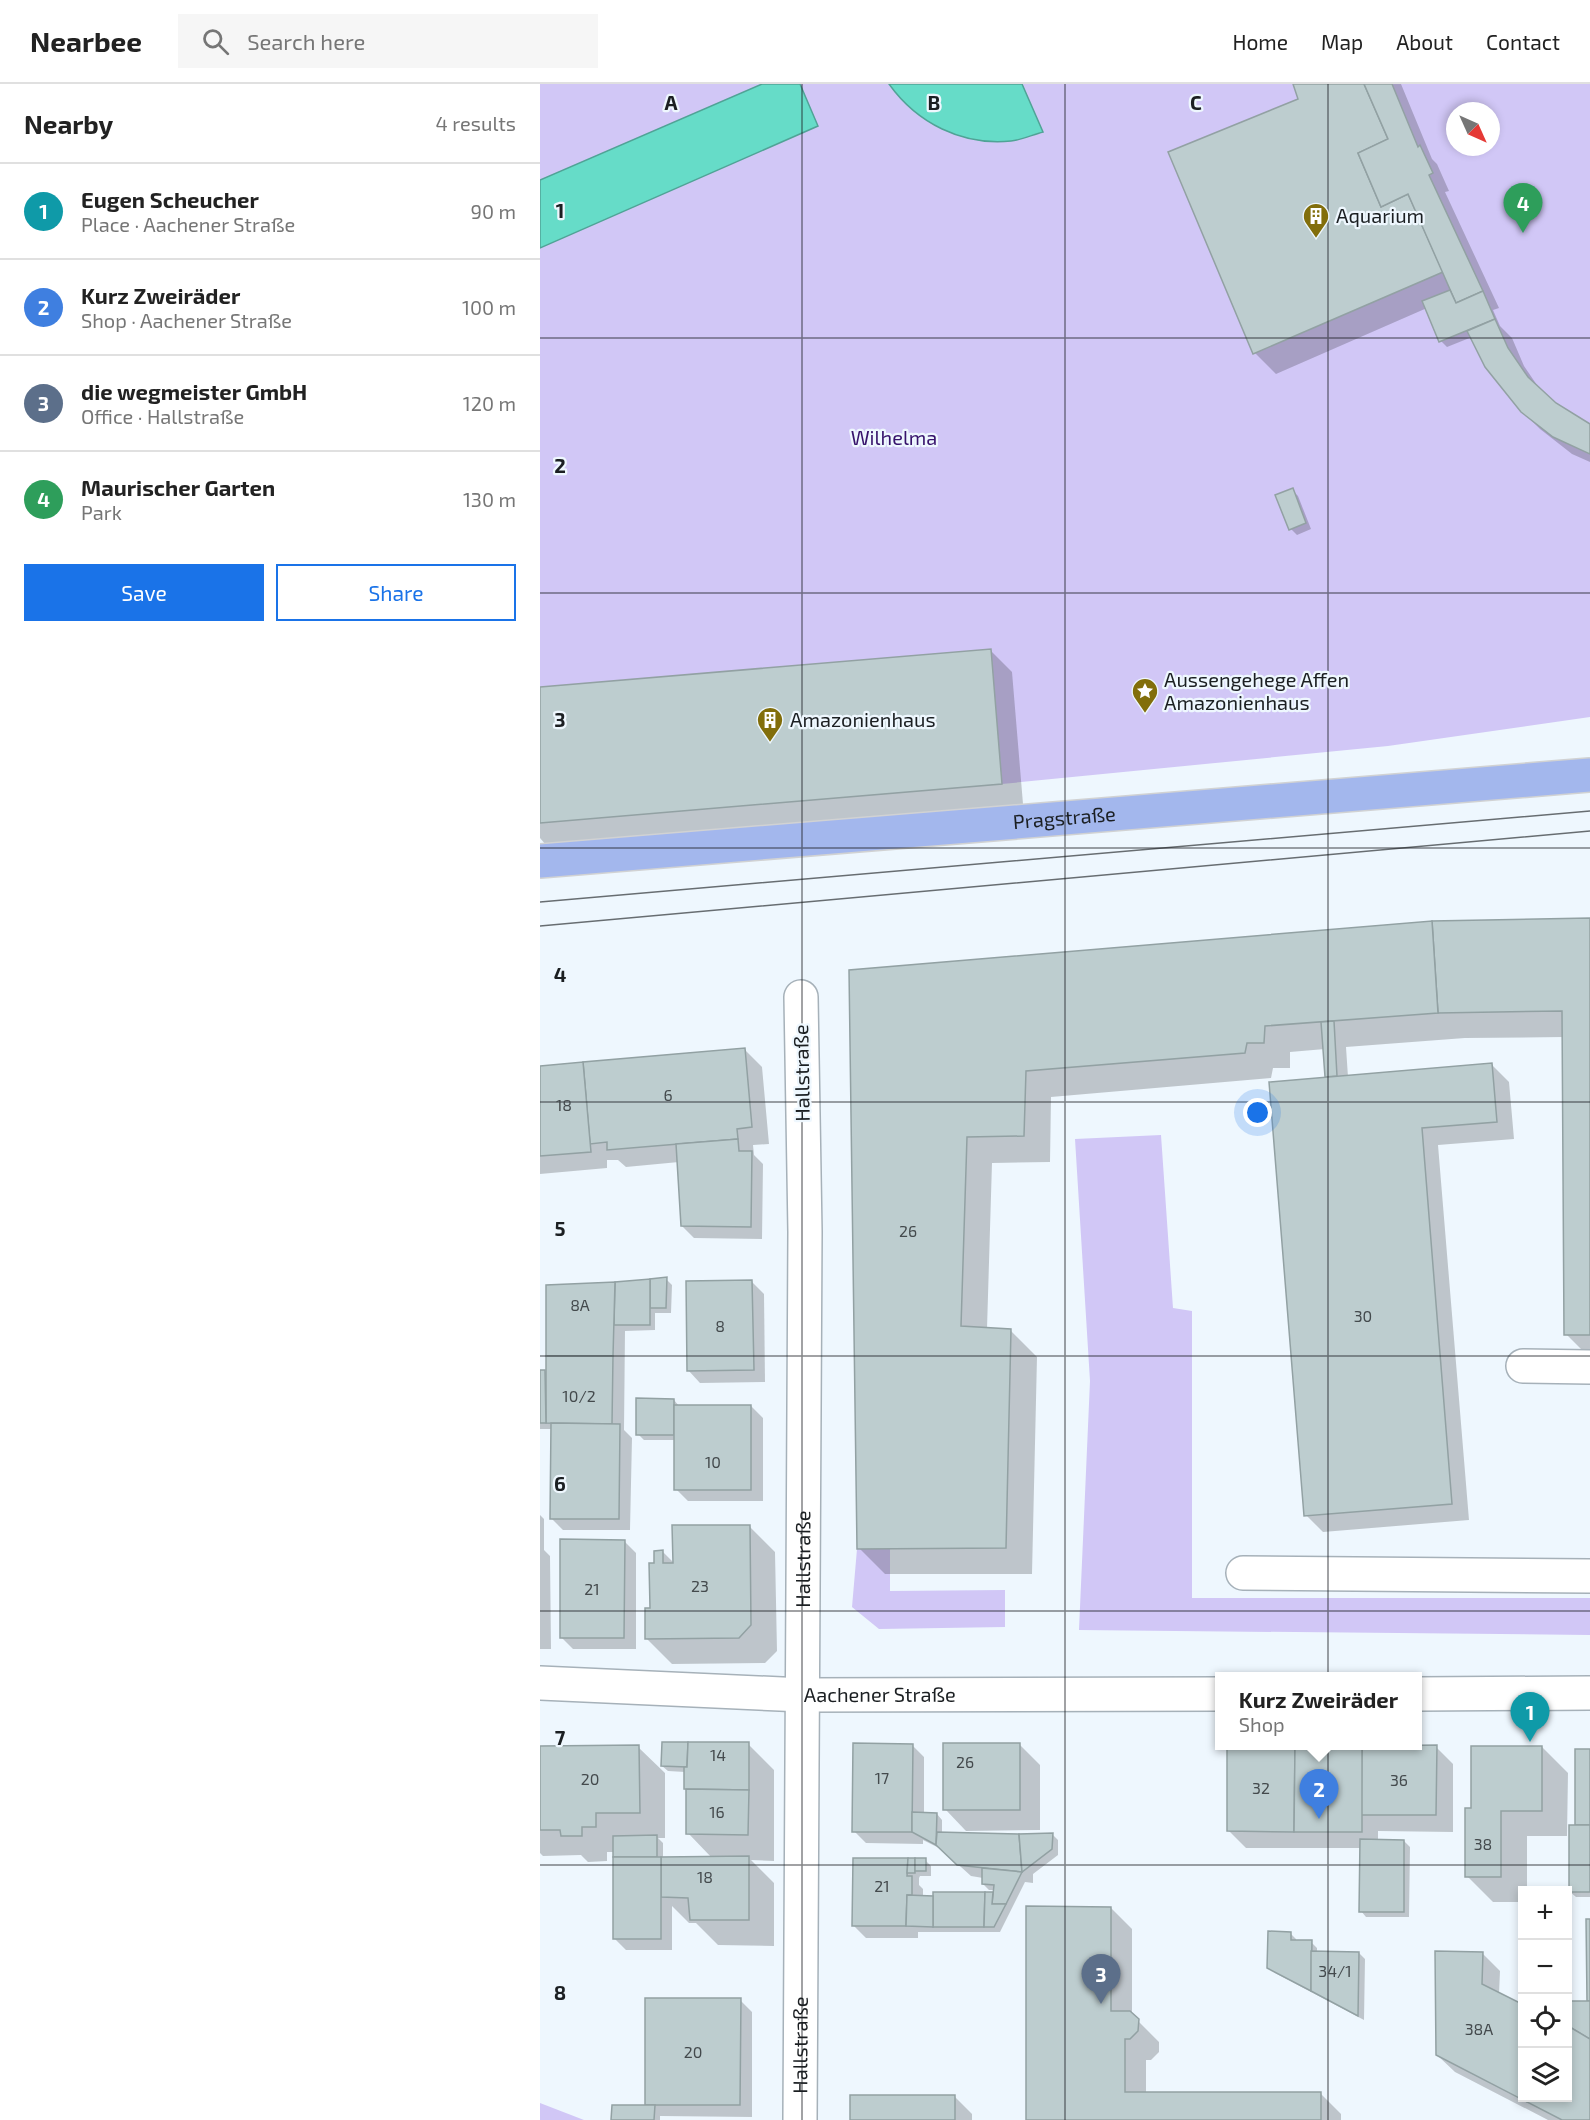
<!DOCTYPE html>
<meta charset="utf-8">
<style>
body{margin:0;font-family:"Exo 2",sans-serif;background:#f6f6f6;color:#222}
.controls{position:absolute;right:18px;bottom:18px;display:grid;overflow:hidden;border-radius:0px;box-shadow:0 3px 9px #0003}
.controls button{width:54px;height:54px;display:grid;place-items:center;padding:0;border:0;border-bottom:2px solid #e0e0e0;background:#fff;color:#222;font:30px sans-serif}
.compass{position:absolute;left:906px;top:18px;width:54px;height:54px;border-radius:50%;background:#fff;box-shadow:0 3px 9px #0003;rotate:135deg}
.you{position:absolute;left:718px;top:1029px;width:21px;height:21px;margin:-15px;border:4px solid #fff;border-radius:50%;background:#1a73e8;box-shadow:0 0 0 9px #1a73e833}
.badge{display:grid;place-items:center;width:39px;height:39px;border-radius:50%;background:#1a73e8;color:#fff;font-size:20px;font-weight:700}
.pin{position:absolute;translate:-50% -50px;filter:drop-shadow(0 2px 3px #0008)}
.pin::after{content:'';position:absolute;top:32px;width:21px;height:18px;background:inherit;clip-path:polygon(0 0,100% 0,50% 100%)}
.popup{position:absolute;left:675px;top:1588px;width:207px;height:78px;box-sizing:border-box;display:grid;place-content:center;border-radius:0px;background:#fff;filter:drop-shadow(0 2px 4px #0005);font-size:20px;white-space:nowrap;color:#767676}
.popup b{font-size:22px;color:#222}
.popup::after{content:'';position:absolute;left:50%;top:100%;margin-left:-12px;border:12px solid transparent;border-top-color:#fff}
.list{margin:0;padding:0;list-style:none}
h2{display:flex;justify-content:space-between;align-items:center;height:78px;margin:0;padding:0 24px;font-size:26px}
h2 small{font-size:20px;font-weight:400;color:#767676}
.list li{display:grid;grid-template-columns:39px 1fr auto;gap:18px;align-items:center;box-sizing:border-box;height:96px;padding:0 24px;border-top:2px solid #e0e0e0}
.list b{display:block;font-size:22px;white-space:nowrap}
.list p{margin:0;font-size:20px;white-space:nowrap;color:#767676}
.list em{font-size:20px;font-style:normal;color:#767676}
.actions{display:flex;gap:12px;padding:18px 24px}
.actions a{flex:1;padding:14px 0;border:2px solid #1a73e8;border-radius:0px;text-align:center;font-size:21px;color:#1a73e8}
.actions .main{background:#1a73e8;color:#fff}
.icon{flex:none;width:33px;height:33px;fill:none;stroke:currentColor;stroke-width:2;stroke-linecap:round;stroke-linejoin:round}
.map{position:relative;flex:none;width:1050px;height:2036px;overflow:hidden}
header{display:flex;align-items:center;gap:36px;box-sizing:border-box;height:84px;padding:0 30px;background:#fff;border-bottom:2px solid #e0e0e0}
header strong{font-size:28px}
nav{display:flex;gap:33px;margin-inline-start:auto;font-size:21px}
.search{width:420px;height:54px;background:#f6f6f6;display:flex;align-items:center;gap:15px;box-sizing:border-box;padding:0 21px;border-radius:0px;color:#767676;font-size:22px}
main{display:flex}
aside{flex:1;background:#fff}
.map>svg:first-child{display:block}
.green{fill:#d1c7f6;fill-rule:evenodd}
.water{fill:#66dcc8;stroke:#50a396;stroke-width:1.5}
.shadow{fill:#0003}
.building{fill:#bdcdcf;stroke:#92a1a3;stroke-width:1.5}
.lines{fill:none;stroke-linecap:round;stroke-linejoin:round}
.minor-casing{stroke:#a6b1b9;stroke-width:36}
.major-casing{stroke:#d1d2d3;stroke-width:36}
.minor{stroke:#fff;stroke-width:33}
.major{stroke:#a3b7ed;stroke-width:33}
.tram{stroke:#676d71;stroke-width:1.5}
.grid{fill:none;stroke:#1b1f22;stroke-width:1.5;stroke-opacity:0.55}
.labels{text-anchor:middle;stroke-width:4.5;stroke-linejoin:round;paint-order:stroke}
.number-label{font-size:16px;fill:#444a4d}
.poi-label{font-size:20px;fill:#1b1f22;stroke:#eef7fe;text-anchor:start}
.park-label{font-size:20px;fill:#37136c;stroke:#eef7fe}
.street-label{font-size:20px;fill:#1b1f22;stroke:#eef7fe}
.grid-label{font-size:20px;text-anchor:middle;font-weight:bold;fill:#1b1f22;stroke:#eef7fe;stroke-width:4.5;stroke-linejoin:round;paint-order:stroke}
</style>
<header>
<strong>Nearbee</strong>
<div class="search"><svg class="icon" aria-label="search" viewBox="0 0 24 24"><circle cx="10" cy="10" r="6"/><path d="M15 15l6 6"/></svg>Search here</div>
<nav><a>Home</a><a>Map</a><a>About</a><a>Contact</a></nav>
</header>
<main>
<aside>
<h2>Nearby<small>4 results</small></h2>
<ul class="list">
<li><span class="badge" style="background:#0f9aa8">1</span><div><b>Eugen Scheucher</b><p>Place · Aachener Straße</p></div><em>90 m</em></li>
<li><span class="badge" style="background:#3f7fe0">2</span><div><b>Kurz Zweiräder</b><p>Shop · Aachener Straße</p></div><em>100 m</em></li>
<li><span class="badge" style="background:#5c6f8a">3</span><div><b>die wegmeister GmbH</b><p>Office · Hallstraße</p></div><em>120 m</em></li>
<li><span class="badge" style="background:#2e9e5b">4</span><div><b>Maurischer Garten</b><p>Park</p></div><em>130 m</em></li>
</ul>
<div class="actions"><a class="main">Save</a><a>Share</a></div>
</aside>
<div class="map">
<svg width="1050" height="2036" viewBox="0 0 1050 2036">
<rect width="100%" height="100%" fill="#eef7fe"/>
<!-- green -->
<g class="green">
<path d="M0,0h1050v633l-202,29 -386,38 -462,39zM915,27h36v36h-36z"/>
<path d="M621,1051l12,173 19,3v287h398v37l-511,-5 11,-249 -15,-242z"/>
<path d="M350,1464v43l115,-1v37l-126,2 -27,-22 5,-58z"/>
<path d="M0,2019l44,17h-44z"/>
</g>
<!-- water -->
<g class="water">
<path d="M222,0h38l18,42 -278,122v-68z"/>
<path d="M349,0h133l21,48c-11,3 -22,8 -32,9 -49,5 -94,-18 -122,-57z"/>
</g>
<!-- shadow -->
<g class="shadow">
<path d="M754,0h107l31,75 5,5 12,27 -4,1 54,116 -6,2 7,16 12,12 12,28 17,25 14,13 35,22v36l-18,-8 -32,-25 -18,-18 -50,-74 -25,10 -6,-6 -14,-33 -151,66 -21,-21 45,-253z"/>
<path d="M752,406l6,6 13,33 -14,6 -6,-6z"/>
<path d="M451,567l21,21 11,132 -477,41 -6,-7v-149z"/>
<path d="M1050,836v438l-24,-24 -2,-297 -99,1 -119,9 2,30 143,-13 18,18 5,57 -76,6 31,375 -146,12 -17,-17 23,-437 -3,-2 -1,-27 -35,3v16h-17l-2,10 -220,19 -1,65 -58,1 -5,166 24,2 26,26 -5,217h-147l-26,-26 -9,-576z"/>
<path d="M204,965l18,18 7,77 -16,1 1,10 9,9 -1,75 -68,-1 -12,-12 -3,-64 -53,5 -8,-7h-11v8l-67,6v-106z"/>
<path d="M126,1195l6,6 -1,28h-16v17l-30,1 -1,99 8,8 -2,92h-67l-12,-12 1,-89h-12v-58h5l2,3 68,-90z"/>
<path d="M212,1198l12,12 1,88 -65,1 -12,-13z"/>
<path d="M134,1316l5,6h72l12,12v83h-75l-12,-12v-49h-32l-6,-6z"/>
<path d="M0,1431l4,4v31l6,6 1,93h-11z"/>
<path d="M209,1442l26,26 2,99 -12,12 -93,1 -26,-26 6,-28 3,-45 8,-13 11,11z"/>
<path d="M84,1457l12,12v96h-63l-12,-12z"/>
<path d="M208,1660l26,26v91l-23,-1 23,23v63l-56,-1 -22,-22h-7l-17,-17v44h-46l-12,-12 1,-86h-8v9l-19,1 -7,-7 -38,1 -3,-3v-106h98l27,26v65h-7l5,5v16l49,-1 -24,-25v-42l-3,-2v-17l-17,-1 -6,-5z"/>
<path d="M479,1660l21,21v65l-74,1 -21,-22z"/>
<path d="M372,1661l12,12v57h13l5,6v13l110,1 6,6v15l-25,19v9l-8,-1 -25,50h-82v6h-52l-12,-12v-67l71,1 6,6v10h-11l-1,2v7l4,4v8h12v-3h60v-4h-6l-6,-6v-6l-12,-2 -30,-27 -18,-9v4l-57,-1 -12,-12z"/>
<path d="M689,1662l207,1 17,17v68l-75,-1v10h26l6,6 -1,70h-43l-5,-6v-63h-115l-17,-17z"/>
<path d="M1002,1663l26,26 -1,63h-40v54h-5v12h-29l-26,-26 5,-67z"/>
<path d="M1050,1666v147h-14l-6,-5z"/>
<path d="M571,1824l21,21v86l27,27v10l-8,8h-5v34l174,-1 21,21v6h-314z"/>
<path d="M1050,1836v200h-42l-93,-48 -18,-17 46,-101 17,17 -1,23 23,11v93h46v-95l20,-1z"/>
<path d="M750,1849l6,6v3h15l6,6v5h42l6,6 -1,61 -89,-47 -6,-6z"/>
<path d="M200,1916l12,12v105l-92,-1v4h-47l36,-13z"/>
<path d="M415,2013l17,17v6h-120z"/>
</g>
<!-- building -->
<g class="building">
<path d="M753,0h71l24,55 -30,14 23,54 27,-13 35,78 -190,82 -85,-202 130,-53z"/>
<path d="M824,0h28l26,63 2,-2 13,28 -4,2 54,116 -27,12 -48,-109 -27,13 -23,-54 30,-14z"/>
<path d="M910,206l6,13 27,-12 12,28 -56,23 -17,-41z"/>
<path d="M955,235l13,29 20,29 28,26 34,21v30l-37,-17 -32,-25 -36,-45 -18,-36z"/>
<path d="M753,404l13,35 -17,7 -14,-35z"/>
<path d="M451,565l11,135 -462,39v-136z"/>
<path d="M1050,834v417h-26l-2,-324 -124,2 -6,-92z"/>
<path d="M892,837l6,92 -173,13 -1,17h-17l-2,10 -219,18 -2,65 -57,1 -6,189 50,3 -5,219 -149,1 -8,-579z"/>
<path d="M794,937l3,55 -12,1 -4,-55z"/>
<path d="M205,964l7,79 -15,2 1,10 -131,11v-8l-17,2 -7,-82z"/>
<path d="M43,978l8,90 -51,4v-90z"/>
<path d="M952,979l5,59 -75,6 30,376 -148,12 -35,-434z"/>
<path d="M198,1055l1,12h13l-1,76 -70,-1 -5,-82z"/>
<path d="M127,1193l-1,31h-16v-29z"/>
<path d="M110,1195v46h-36l1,-43z"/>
<path d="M212,1196l2,90 -67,1 -1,-90z"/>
<path d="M75,1198l-2,74h-67v-71z"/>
<path d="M6,1272h67l-1,68 -66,-1z"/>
<path d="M0,1286h5l1,53h-6z"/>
<path d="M96,1314l38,1v36h-38z"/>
<rect x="134" y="1321" width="77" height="85"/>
<path d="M11,1339l69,1 -1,95h-69z"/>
<path d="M132,1441h78l1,100 -12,13 -94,1v-31h5l-1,-45h5v-12l9,-1v13h10z"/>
<path d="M20,1455l65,1 -1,98h-64z"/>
<path d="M122,1658h26l-1,25 -26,-1z"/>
<path d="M148,1658h61v48l-65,-1v-22h3z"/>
<path d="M313,1659l60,1 -1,88h-60z"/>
<rect x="403" y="1659" width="77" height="67"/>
<path d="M99,1661l1,68h-44v14h-14v9h-21l-1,-6h-20v-84z"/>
<path d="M897,1661l-1,70h-75l1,-69z"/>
<path d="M687,1662h68l-1,86 -67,-1z"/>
<path d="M755,1662h67v86h-68z"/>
<path d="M931,1662h71v65h-41v66h-36v-69h6z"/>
<rect x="1035" y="1665" width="15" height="76"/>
<path d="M146,1705l63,1 -1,45 -62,-1z"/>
<path d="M372,1728l25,1 -1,32 -24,-13z"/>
<rect x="1029" y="1741" width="21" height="67"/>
<path d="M397,1748l82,2 3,38 -65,-7 -21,-20z"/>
<path d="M513,1749l-1,16 -30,23 -3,-38z"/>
<path d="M117,1751v22h-44v-21z"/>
<path d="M820,1755l44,1v72h-45z"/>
<path d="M209,1772v64h-59l-2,-22 -27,-1v-40z"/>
<rect x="73" y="1773" width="48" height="82"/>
<path d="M313,1774h55l-1,18h5v19h-5l-1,31h-54z"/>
<path d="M368,1774h7v15h-8z"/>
<rect x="375" y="1774" width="11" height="13"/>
<path d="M442,1784l40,4 -16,32h-14l2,-19 -12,-1z"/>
<path d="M393,1808h52l-1,35h-51z"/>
<path d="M445,1808h8l-1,12h14l-12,23h-10z"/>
<path d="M367,1811l26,1v31l-27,-1z"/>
<path d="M486,1822l85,1v104h19l9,8 -1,12 -8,8h-5v53h196v28h-295z"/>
<path d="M1046,1835h4v82h-3z"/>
<path d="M728,1847l23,1v8h21l-1,51 -44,-23z"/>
<path d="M771,1867l48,1 -1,64 -47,-25z"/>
<path d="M895,1867l48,1 -1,32 40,20v94h7l-2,4 -91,-47z"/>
<path d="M105,1914h96l-1,107h-95z"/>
<path d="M1028,1917h22v38l-22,-13z"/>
<path d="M1028,1942l22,13v81h-28l-35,-18 2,-4h39z"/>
<rect x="310" y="2011" width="105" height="25"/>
<path d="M72,2021h43l-1,15h-43z"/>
</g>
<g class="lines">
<!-- minor casing -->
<g class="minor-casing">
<g id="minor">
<path d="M983,1282l67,1"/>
<path d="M703,1489l347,3"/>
<path id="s1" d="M0,1599l263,12 417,-1"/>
<path d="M878,1610l172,-1"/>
<path id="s2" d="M260,2036l5,-888 -4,-235"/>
</g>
</g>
<!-- major casing -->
<g class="major-casing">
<g id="major">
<path id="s3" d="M0,777l1050,-86"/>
</g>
</g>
<!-- minor -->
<use href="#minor" class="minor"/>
<!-- major -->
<use href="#major" class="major"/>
<!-- tram -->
<g class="tram">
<path d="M0,818l1050,-91"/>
<path d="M0,842l1050,-95"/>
</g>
</g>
<!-- grid -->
<path class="grid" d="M262,0v2036M525,0v2036M788,0v2036M0,254h1050M0,509h1050M0,764h1050M0,1018h1050M0,1272h1050M0,1527h1050M0,1781h1050"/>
<!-- icons -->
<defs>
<g id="building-pin" transform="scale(1.35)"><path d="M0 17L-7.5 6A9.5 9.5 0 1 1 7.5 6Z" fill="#826e0b" stroke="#eef7fe"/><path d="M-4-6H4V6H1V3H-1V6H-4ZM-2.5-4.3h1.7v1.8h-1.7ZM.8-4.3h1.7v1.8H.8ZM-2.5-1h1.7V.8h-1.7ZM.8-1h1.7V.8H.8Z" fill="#fff"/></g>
<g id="sight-pin" transform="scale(1.35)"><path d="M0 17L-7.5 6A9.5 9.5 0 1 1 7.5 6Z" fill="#826e0b" stroke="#eef7fe"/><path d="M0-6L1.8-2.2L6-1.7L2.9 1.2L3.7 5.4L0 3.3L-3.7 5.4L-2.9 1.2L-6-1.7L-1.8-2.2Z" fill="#fff"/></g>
</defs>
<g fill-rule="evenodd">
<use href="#building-pin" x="776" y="132"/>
<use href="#sight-pin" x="605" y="607"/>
<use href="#building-pin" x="230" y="636"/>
</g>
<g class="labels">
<!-- number labels -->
<g class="number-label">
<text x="128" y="1017">6</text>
<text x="24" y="1027">18</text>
<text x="368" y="1153">26</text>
<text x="40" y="1227">8A</text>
<text x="823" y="1238">30</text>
<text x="180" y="1248">8</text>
<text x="39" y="1318">10/2</text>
<text x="173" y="1384">10</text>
<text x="160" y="1508">23</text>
<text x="52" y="1511">21</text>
<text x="178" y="1677">14</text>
<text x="425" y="1684">26</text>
<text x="342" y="1700">17</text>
<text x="50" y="1701">20</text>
<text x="859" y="1702">36</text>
<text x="721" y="1710">32</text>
<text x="177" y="1734">16</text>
<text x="943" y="1766">38</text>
<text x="165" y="1799">18</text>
<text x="342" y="1808">21</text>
<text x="795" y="1893">34/1</text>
<text x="939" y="1951">38A</text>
<text x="153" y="1974">20</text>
</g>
<!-- poi labels -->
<g class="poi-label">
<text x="796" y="139">Aquarium</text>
<text x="624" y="603">Aussengehege Affen<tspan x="624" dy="23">Amazonienhaus</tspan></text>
<text x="250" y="643">Amazonienhaus</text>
</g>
<!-- park labels -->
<g class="park-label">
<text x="354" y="361">Wilhelma</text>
</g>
<!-- street labels -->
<g class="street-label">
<text dy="7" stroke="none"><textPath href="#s3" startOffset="526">Pragstraße</textPath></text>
<text transform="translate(262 989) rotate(-91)" y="7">Hallstraße</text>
<text dy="7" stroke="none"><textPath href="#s2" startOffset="561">Hallstraße</textPath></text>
<text dy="7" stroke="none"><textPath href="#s1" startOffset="340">Aachener Straße</textPath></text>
<text dy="7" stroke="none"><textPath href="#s2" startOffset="75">Hallstraße</textPath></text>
</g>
</g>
<g class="grid-label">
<text x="131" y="26">A</text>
<text x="394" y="26">B</text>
<text x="656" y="26">C</text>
<text x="20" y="134">1</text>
<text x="20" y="389">2</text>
<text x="20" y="643">3</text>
<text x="20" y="898">4</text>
<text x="20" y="1152">5</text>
<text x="20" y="1407">6</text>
<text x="20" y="1661">7</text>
<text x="20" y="1916">8</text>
</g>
</svg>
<div class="controls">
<button>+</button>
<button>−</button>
<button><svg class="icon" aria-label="locate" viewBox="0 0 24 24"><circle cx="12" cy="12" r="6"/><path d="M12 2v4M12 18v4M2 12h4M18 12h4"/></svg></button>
<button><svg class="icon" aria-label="layers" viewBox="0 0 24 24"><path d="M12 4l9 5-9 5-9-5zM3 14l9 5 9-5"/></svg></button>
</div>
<svg class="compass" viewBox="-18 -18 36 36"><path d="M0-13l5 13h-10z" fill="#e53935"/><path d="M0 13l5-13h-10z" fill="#767676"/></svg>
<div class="you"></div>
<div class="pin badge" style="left:990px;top:1658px;background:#0f9aa8">1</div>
<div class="pin badge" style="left:779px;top:1735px;background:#3f7fe0">2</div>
<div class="popup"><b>Kurz Zweiräder</b>Shop</div>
<div class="pin badge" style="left:561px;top:1920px;background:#5c6f8a">3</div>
<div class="pin badge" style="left:983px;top:149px;background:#2e9e5b">4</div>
</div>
</main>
